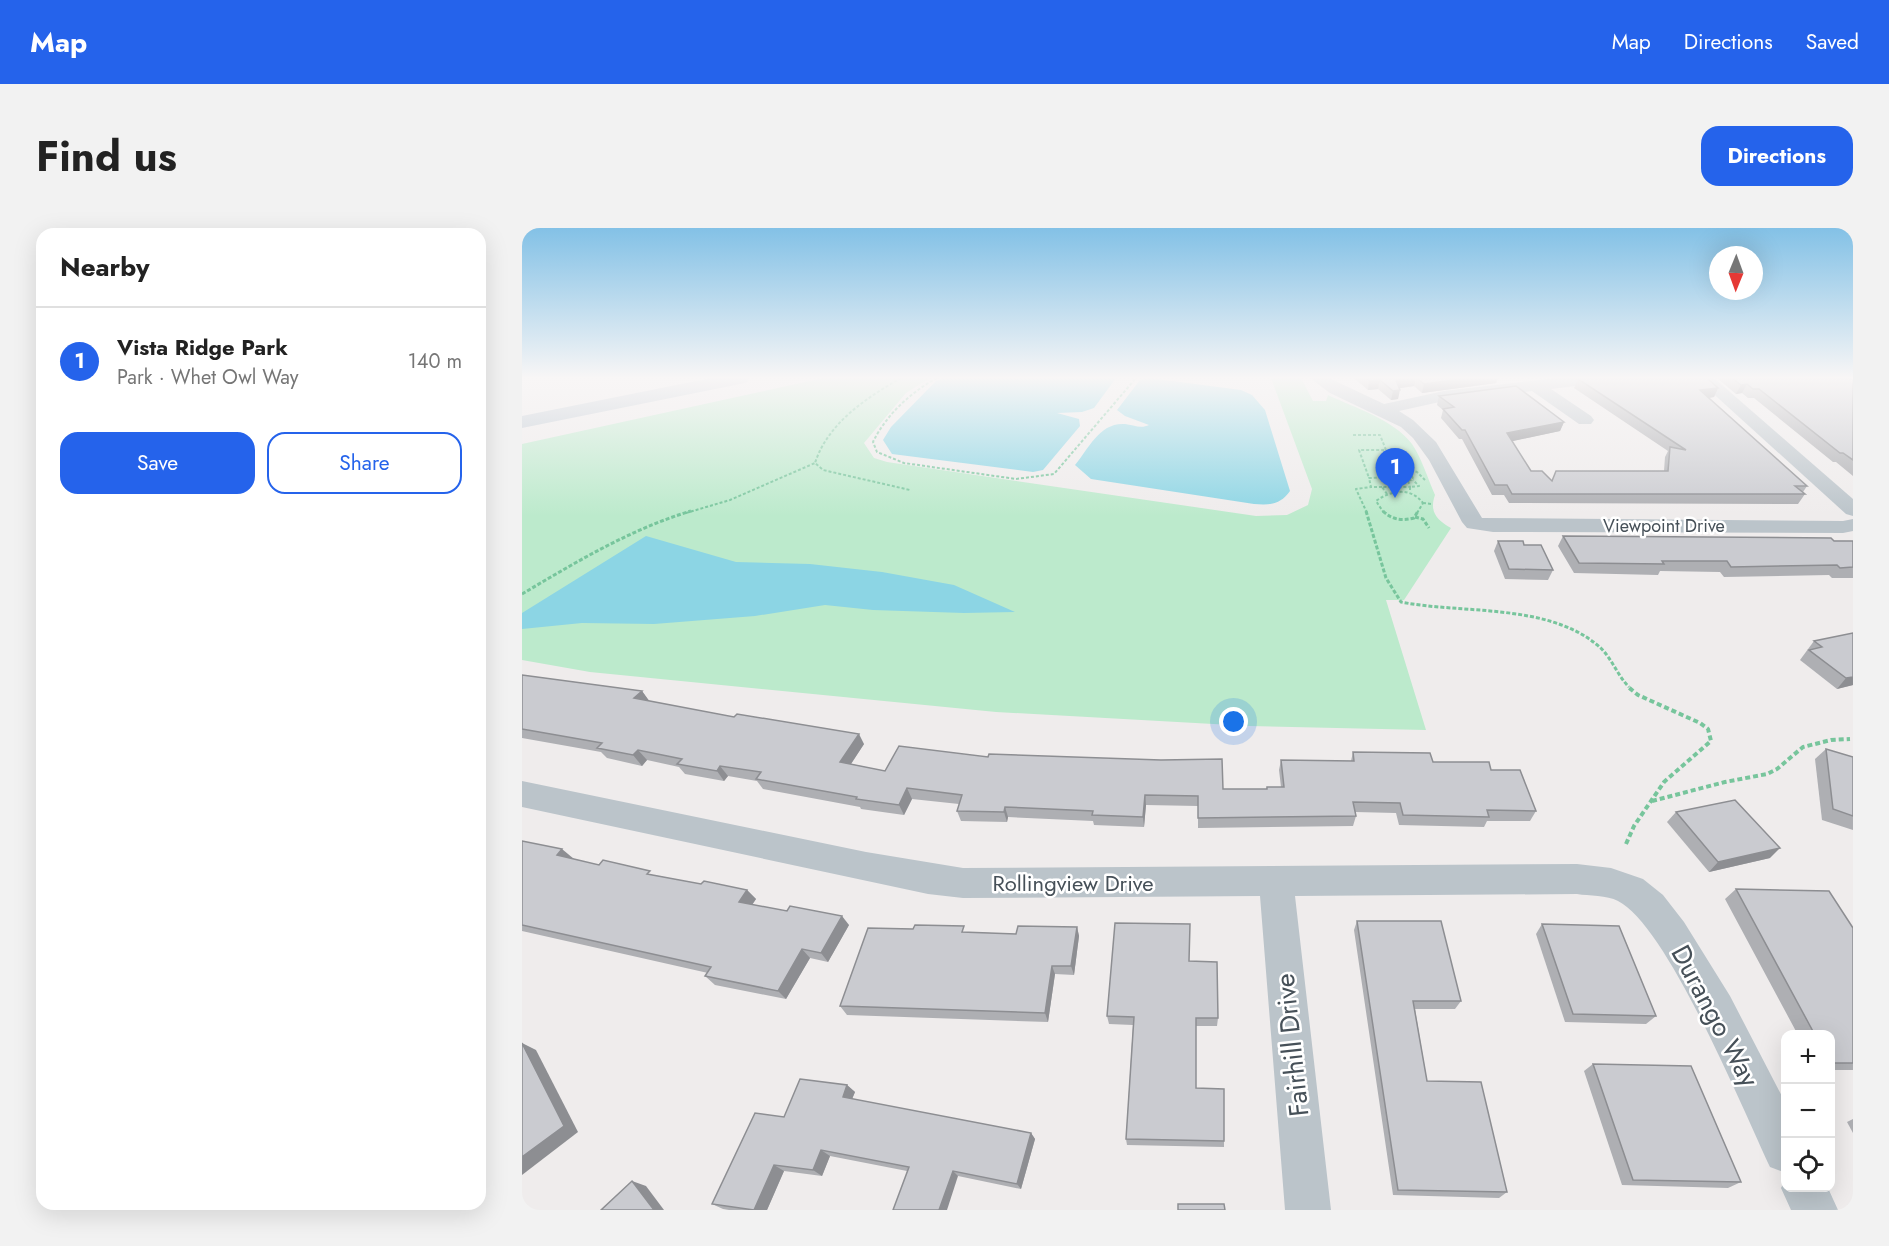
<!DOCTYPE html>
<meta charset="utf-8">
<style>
body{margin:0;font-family:Jost,sans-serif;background:#f2f2f2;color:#222}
.controls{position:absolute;right:18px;bottom:18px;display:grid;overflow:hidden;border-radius:12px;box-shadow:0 6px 24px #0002}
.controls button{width:54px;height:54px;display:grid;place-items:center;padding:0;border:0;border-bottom:2px solid #e0e0e0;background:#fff;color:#222;font:30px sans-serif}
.compass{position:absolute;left:1187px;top:18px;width:54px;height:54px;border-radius:50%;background:#fff;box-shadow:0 6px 24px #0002;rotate:181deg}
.you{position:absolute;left:712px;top:494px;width:21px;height:21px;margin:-15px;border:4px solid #fff;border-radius:50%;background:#1a73e8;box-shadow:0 0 0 9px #1a73e833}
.badge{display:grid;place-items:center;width:39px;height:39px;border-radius:50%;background:#2563eb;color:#fff;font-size:20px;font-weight:700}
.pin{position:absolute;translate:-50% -50px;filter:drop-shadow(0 2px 3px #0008)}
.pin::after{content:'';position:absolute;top:32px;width:21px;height:18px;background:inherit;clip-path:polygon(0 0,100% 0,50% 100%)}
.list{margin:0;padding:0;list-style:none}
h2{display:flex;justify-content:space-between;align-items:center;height:78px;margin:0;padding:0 24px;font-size:26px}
h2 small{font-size:20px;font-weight:400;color:#767676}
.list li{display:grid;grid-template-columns:39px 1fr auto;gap:18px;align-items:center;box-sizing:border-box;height:108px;padding:0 24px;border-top:2px solid #e0e0e0}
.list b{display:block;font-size:22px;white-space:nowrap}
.list p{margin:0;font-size:20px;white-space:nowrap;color:#767676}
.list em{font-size:20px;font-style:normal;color:#767676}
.actions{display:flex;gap:12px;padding:18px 24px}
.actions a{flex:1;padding:14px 0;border:2px solid #2563eb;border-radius:18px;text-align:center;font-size:21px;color:#2563eb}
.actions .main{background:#2563eb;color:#fff}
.icon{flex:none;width:33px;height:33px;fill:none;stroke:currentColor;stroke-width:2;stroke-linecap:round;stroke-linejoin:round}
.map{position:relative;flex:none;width:1331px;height:982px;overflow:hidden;border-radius:18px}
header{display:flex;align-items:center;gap:36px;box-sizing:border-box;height:84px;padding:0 30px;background:#2563eb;color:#fff}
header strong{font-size:28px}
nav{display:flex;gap:33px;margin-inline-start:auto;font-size:21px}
.intro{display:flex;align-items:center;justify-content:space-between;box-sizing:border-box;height:144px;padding:0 36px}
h1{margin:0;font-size:42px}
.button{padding:15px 27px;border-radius:18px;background:#2563eb;color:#fff;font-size:21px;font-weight:700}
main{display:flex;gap:36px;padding:0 36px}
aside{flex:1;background:#fff;border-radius:18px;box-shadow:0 6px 24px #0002}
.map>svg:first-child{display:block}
.green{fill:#bceacc}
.water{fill:#8cd5e4}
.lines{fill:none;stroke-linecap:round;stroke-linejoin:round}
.path-far2{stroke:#77c59c;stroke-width:2;stroke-dasharray:3 2;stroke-linecap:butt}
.path-far1{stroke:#77c59c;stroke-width:3;stroke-dasharray:4 2;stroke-linecap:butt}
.path{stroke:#77c59c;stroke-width:4;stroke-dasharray:5 3;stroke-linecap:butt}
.minor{fill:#bbc4ca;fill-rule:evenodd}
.secondary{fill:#bdc8d2;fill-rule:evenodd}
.wall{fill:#aeafb3}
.shaded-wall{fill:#8d8e92}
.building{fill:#cacbd0;stroke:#8d8e92;stroke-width:1.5}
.labels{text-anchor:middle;stroke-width:5;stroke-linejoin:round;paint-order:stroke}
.far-street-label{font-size:18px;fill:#465058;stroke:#fff}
.street-label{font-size:22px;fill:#465058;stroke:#fff}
.near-street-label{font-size:27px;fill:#465058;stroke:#fff}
</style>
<header>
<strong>Map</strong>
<nav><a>Map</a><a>Directions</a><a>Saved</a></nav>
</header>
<div class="intro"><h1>Find us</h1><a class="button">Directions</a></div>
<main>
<aside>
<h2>Nearby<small></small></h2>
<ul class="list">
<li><span class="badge">1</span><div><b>Vista Ridge Park</b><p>Park · Whet Owl Way</p></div><em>140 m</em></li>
</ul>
<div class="actions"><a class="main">Save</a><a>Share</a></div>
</aside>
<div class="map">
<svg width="1331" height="982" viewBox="0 0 1331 982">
<rect width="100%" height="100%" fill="#efecec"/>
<!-- green -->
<path class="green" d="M301,150h107l-24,15 -42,50 10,15 13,4 369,54 31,-1 21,-10 4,-16 -41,-111h30l12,23h13l2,-6c27,13 65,24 84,49 10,15 16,35 23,51 -6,17 2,25 16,33l-47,72h-18l40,130 -177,-4 -253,-14 -406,-40 -68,-12v-216z"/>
<!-- water -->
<g class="water">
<path d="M423,150h171l-22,30 -12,4 -25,1 22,6 1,7 -37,44 -10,2 -141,-18 -9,-14 8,-13 45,-46z"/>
<path d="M627,150l92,12 11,5 13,15 25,81c-10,14 -20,14 -36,13l-163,-25 -16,-14c14,-17 25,-43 50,-41 8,1 16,5 24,1l-24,-9 -8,-6 23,-30z"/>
<path d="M124,308l90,26 74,2 72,8 72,13 61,27 -51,1 -91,-3 -48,-5 -70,11 -101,8 -72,-1 -60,6v-16z"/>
</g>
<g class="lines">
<!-- path-far2 -->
<g class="path-far2">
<path d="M379,150c-35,20 -73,45 -86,85l8,7 87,20"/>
<path d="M415,150c-26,14 -51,37 -64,64l4,10 27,11 112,16 38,-5 82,-96"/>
<path d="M831,207h27l6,15h-27l10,28"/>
<path d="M860,259h-11l-2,-9 28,-1 14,3 2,-1 -3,-9 7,2 8,8"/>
<path d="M888,262v-3l9,-1 -6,-6"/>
<path d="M865,266l-5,-7h28l-2,-7"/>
<path d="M901,275l9,1"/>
<path d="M164,285l44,-13 85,-37"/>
<path d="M845,285l-11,-24 15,-2"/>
<path d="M862,285l-8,-12c15,-11 35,-14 47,2"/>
<path d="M895,285l6,-10"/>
</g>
<!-- path-far1 -->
<g class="path-far1">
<path d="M844,283l20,67 15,24c60,12 144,1 195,42 15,11 20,30 33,43"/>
<path d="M861,283c9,9 19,10 31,7l4,-7"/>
<path d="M893,289l8,2 6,9"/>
<path d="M0,366c54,-32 109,-65 169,-83"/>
</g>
<!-- path -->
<g class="path">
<path d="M1130,573l73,-19 42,-8 10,-5 26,-22 28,-7 19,-1"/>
<path d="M1104,616l8,-18 30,-44 47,-41 -3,-12 -8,-6 -62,-28 -11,-9"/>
</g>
<!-- minor -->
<g class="minor">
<path d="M788,150h19l55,26 60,-13 111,-13h52l-8,5 -48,6 40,27 3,4 -3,4h-12l-47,-33 -88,10 -45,10 14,9 23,22 46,76 361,3 10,-2v12l-10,2 -350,-1 -26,-4 -5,-6 -33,-62 -16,-22 -12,-11 -71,-34z"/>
<path d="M1174,150h18l139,121v17l-7,-2z"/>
<path d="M0,553l344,71 97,16 614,-4 34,4 32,11 20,16 21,27 46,74 56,108v69l-16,-6c-26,-55 -103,-242 -152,-266 -11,-6 -29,-5 -41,-7l-282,2 36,314h-46l-25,-314 -297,2 -35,-4 -406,-87z"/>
<path d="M1264,950v10h42l10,22h-47l-10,-22z"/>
</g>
<!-- secondary -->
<path class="secondary" d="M189,150h38l-2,4 -7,2 -218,44v-12z"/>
</g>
<!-- wall -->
<g class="wall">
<path d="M832,150h144l-2,5 -74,10 -8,-7 -15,2 -1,11 -7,1 -13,-11 -10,1z"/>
<path d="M1195,150h133l3,2v96l-17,-14h-3l-79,-64h-6l-6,-5 -6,1z"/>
<path d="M1056,151l140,9 -4,9 -6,1 99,88 -4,6 2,2 -7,10 -289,-1 -5,-8h-12l-30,-56h-3l-18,-21 2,-8 -6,-5 2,-9 125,26 -4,9 -48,10 19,30 21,10 112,-10 1,-14 3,-6 -94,-63z"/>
<path d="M1041,308l290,5v37h-21l-3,-3 -105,2 -4,-5 -60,-1 -2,4 -84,-2 -16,-27z"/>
<path d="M976,313l55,29 -5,10 -43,-1 -11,-28z"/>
<path d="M1331,405v52l-16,4 -37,-29 14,-19z"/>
<path d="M0,447l120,16 7,10 215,43 -13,20 34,7 338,18h43l1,-2h14l-2,-17 2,-10 70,1 2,-9 138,18 45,41 -6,10h-43l-3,6 -85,-2 -3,-12 -41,-1 1,4 -3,10 -155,2v-22l-52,-1 -2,22 -50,-2 -1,-4 -85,-4 -1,5 -46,-1 -4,-10 2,-7 -47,-5 -8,16 -43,-6 -1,-2 -97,-18 -6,-8 -29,-5 -4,5 -39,-7 -6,-7 -32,-7 -5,6 -35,-8 -6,-6 -79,-14z"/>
<path d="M1304,521l27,8v73l-31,-10 -7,-61z"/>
<path d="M1154,584l94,46 -61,14 -42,-50z"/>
<path d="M0,613l51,18 26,6 102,19 46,6 9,9 -4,6 97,20 -21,37 -18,-4 -24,41 -71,-14 -10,-9 3,-3 -186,-42z"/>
<path d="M1214,661l117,39v142h-23v-35h-32l-73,-136z"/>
<path d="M835,693l104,80 -6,8h-40l12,72 80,111 -8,6 -106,-3 -39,-265z"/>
<path d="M1020,696l114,92 -10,8 -81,-2 -29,-88z"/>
<path d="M555,699l2,9 -5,39 -19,-1 -7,48 -201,-7 -7,-9 127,-74 49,2z"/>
<path d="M667,733l29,57 -1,8h-21v62l28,53v6l-97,-2 -1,-6 7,-114 -24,-1 -2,-8z"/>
<path d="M1071,836l148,118 -13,6 -106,-3 -38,-114z"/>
<path d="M325,857l8,7 -3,7 179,34 4,6 -14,50 -63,-13 -51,-5 -77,-15 -8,20 -38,-5 -17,39h-38l-6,-1 -11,-5 72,-87z"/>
<path d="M1331,891v14l-6,-11z"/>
</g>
<!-- shaded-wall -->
<g class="shaded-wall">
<path d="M888,150h6l-2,8 -20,3 2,-9z"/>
<path d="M945,150h31l-2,5 -74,10 2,-9z"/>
<path d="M858,152l-2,9 -10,1 1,-9z"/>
<path d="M1225,156l-5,9 -6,1 5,-9z"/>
<path d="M1196,160l-4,9 -19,3 5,-10z"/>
<path d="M878,162l-2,9 -7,1 2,-9z"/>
<path d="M1042,194l-4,9 -56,12 3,-10z"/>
<path d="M1331,449v8l-16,4 9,-11z"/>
<path d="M120,463l8,11 -16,-4z"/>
<path d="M337,506l5,10 -19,29 -5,-11z"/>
<path d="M116,522l9,10 -5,6 -9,-11z"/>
<path d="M198,538l8,10 -4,5 -7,-10z"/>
<path d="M385,560l5,11 -8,16 -5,-10z"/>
<path d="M623,567l1,10 -2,22 -1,-10z"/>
<path d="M483,579l3,10 -1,5 -3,-10z"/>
<path d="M1258,620l-10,10 -61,14 9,-10z"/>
<path d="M40,621l12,10 -17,-4z"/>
<path d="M225,662l9,9 -9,13 -8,-10z"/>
<path d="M320,688l7,9 -21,37 -7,-9z"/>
<path d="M555,699l2,9 -5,39 -3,-9z"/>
<path d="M280,721l8,9 -24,41 -8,-8z"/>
<path d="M530,738l3,8 -7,48 -3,-9z"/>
<path d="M0,815l14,7 42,82 -56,43z"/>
<path d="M325,857l8,7 -5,12 -7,-7z"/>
<path d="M509,905l4,6 -14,50 -4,-5z"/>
<path d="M299,922l9,6 -8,20 -9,-6z"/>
<path d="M252,937l10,6 -17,39h-13z"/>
<path d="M431,943l5,5 -11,34h-8z"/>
<path d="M110,953l14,5 18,24h-10z"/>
</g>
<!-- building -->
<g class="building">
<path d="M844,150h44l-14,2 4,10 -7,1 -13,-11 -11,1z"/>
<path d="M895,150h50l-43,6z"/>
<path d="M1065,150h120l11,10 -18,2 107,96h-12l10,8h-293l-5,-9h-12l-30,-55h-3l-19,-21 11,-2 -15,-11 77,-10 48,36 -57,11 24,38h11l10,10 4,-10h112l2,-24 16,3 -108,-71z"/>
<path d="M1210,150h118l3,2v80l-10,-7h-3l-81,-64h-6l-6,-5 -6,1z"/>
<path d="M1041,308l268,2 3,3h19v26l-13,1 -3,-3 -106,2 -4,-6h-65l2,3 -85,-1z"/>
<path d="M976,313h25l1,4h17l12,25 -44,-1z"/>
<path d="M1331,405v44l-7,1 -37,-28 13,-3 -8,-6z"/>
<path d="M0,447l120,16 -8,7 100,19 3,-3 122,20 -19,28 45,9 14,-25 89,11 1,-3 172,6 61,-1 1,30h44v-2h17l-3,-27 73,1 -1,-9 77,1 3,9h56l2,8h29l16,41 -49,-1 2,7 -86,-2 -3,-12 -47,-1 3,14 -158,2v-22l-53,-1 -2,22 -51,-2 1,-4 -88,-4 -1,5 -47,-1 5,-16 -55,-7 -8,17 -43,-6 1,-2 -101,-18 5,-7 -41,-6 -3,5 -40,-7 5,-5 -44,-9 -5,5 -36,-7 5,-5 -80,-14z"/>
<path d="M1304,521l27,8v59l-20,-7z"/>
<path d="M1213,572l45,48 -62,14 -42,-50z"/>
<path d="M0,613l40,8 -5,6 42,10 4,-5 47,11 -3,3 54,10 3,-3 43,9 -8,12 48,9 3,-5 52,10 -21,37 -19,-4 -24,42 -73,-15 6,-9 -189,-42z"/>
<path d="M1214,661l93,2 24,37v135h-22l-1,-28h-15z"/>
<path d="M835,693h84l20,80h-48l14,80 54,1 26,110 -109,-2z"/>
<path d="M593,695l75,1 -1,37 28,1 1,56h-22v70l28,1v52l-98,-2 8,-122 -27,-1z"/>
<path d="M1020,696l77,2 37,90 -83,-2z"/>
<path d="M393,697l49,1 -2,6 54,2 2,-8 59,1 -6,39h-19l-7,47 -205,-7 28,-78 45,1z"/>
<path d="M0,815l42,83 -42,31z"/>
<path d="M1071,836l98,2 50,116 -108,-2z"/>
<path d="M278,851l47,6 -4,12 188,36 -14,51 -64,-13 -14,39h-46l16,-43 -88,-17 -8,20 -39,-5 -20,45 -42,-6 43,-91 29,4z"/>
<path d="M110,953l22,29h-53z"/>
<path d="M656,976h46l1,6h-47z"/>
</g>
<!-- sky -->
<linearGradient id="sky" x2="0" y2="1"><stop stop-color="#83c1e6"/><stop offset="0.52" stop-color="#f8f6f6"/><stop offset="1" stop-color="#f8f6f6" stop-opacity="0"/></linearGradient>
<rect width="1331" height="288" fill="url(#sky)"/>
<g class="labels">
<!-- far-street labels -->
<g class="far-street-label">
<text x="1142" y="304">Viewpoint Drive</text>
</g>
<!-- street labels -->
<g class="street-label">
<text x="551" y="663">Rollingview Drive</text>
</g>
<!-- near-street labels -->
<g class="near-street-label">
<text transform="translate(1193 788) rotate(62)" y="9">Durango Way</text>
<text transform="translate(770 817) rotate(-96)" y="9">Fairhill Drive</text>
</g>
</g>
</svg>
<div class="controls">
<button>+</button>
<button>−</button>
<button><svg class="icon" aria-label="locate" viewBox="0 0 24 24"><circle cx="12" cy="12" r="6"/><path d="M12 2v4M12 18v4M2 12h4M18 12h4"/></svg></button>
</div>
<svg class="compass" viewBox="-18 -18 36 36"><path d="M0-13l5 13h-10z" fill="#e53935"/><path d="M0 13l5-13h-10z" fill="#767676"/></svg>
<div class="you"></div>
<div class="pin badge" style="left:873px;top:270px">1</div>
</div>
</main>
